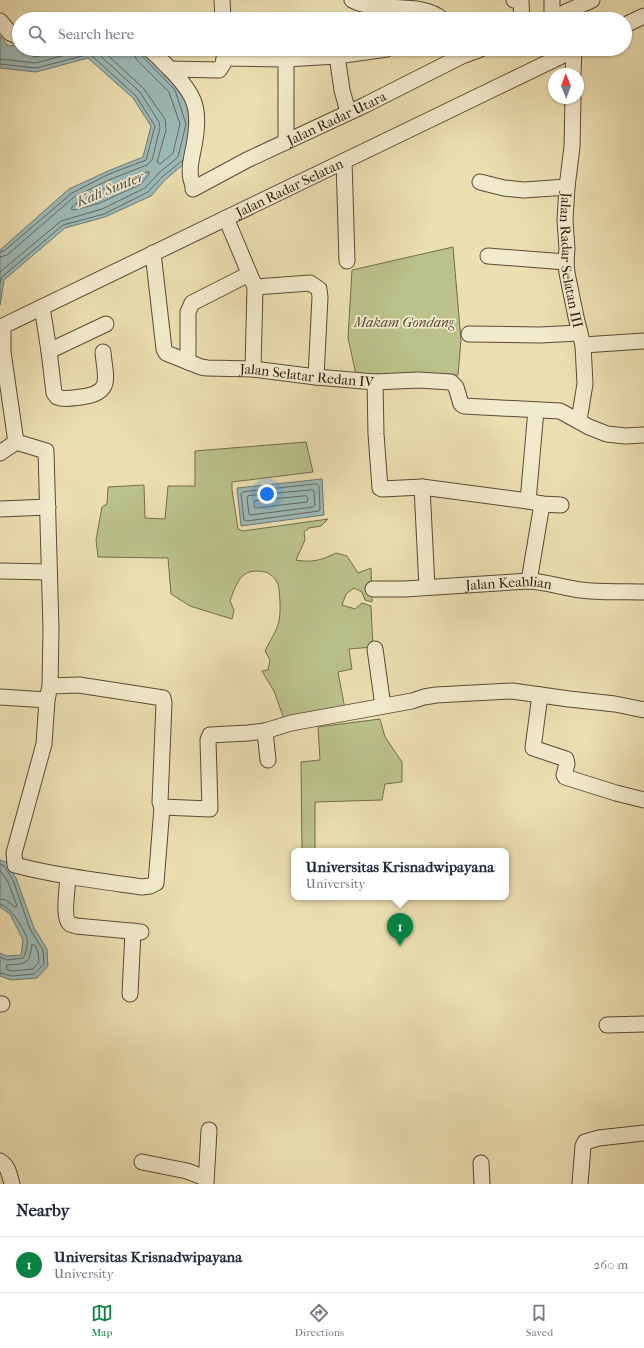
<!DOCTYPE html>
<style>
body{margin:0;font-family:"IM FELL French Canon",serif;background:#f6f6f7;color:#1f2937}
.compass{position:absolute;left:548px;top:68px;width:36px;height:36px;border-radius:50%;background:#fff;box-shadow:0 1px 3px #0004;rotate:359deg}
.you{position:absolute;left:267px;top:494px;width:14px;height:14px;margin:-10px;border:3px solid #fff;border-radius:50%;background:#1a73e8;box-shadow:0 0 0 6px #1a73e833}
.badge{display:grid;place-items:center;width:26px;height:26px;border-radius:50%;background:#0b8043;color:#fff;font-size:13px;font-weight:700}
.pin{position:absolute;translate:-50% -33px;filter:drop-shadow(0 1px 2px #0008)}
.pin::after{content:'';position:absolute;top:21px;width:14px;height:12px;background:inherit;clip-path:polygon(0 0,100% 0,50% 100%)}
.popup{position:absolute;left:291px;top:848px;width:218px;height:52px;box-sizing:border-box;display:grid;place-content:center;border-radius:8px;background:#fff;filter:drop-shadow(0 1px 3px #0005);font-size:13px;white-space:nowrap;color:#747a83}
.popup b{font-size:15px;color:#1f2937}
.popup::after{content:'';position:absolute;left:50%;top:100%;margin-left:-8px;border:8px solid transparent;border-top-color:#fff}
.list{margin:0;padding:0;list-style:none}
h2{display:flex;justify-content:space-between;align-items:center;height:52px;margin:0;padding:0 16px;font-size:17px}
h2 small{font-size:13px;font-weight:400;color:#747a83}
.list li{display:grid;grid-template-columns:26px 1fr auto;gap:12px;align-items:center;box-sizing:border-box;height:56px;padding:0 16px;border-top:1px solid #e0e1e3}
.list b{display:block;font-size:15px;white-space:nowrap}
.list p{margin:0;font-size:13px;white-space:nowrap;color:#747a83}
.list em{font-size:13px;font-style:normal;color:#747a83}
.icon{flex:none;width:22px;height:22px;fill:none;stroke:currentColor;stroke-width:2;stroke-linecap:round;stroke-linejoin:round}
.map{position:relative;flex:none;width:644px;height:1184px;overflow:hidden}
.search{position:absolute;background:#fff;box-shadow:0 1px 3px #0004;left:12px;right:12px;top:12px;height:44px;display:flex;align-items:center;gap:10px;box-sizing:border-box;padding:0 14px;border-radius:22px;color:#747a83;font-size:15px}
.sheet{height:108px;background:#fff}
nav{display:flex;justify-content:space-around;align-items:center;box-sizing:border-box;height:56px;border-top:1px solid #e0e1e3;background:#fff;font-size:11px;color:#747a83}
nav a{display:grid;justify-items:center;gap:2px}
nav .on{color:#0b8043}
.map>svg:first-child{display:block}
.green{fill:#bac18a;stroke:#726d4c}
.water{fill:#9cb9b6;stroke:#6e7973}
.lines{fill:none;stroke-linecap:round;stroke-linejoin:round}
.shore{stroke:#636962;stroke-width:1}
.minor-casing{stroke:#5a4a37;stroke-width:17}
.minor{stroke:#f2eacc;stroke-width:15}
.labels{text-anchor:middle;stroke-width:3.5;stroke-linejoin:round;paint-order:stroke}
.street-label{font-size:14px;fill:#2a190f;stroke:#f2eacc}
.park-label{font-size:14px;font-style:italic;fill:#554b34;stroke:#f2eacc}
.water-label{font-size:15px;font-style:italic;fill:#525149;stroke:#f2eacc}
</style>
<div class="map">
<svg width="644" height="1184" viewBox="0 0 644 1184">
<rect width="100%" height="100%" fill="#ebdeb0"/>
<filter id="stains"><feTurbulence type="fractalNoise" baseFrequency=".005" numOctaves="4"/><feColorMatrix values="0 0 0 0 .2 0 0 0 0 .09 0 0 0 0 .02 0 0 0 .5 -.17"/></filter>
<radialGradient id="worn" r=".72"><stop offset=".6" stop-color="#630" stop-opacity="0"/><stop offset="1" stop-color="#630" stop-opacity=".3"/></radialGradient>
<!-- green -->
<g class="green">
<path d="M453,247l8,93 -3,35 -101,4 -9,-41 4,-68z"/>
<path d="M306,442l7,30 -81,10v8l6,39 5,2 85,-12 -7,7 -12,2 -5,4 1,8 -9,20c16,3 26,0 40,-7l11,3 11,17 13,-5 1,34 -7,-2 -3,-8 -8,-4 -8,6 -4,11 13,4 7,-6 9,3 2,41 -24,2 3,20 -14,3 7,37 -60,13 -11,-31 -12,-20 6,-1 2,-10 -5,-9c4,-9 12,-20 14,-30 2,-9 1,-29 -1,-37 -2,-5 -8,-11 -13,-12 -24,-5 -28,10 -35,29l4,9 -2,9 -42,-13 -19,-12 -3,-36 -70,-1 -2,-17 6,-33 5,-3 1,-17 36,-2 1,33 20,1 3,-33h27v-35z"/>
<path d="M380,719l5,18 17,25v20l-17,2 -3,16 -67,2v49h-13l-1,-89 19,-2 -2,-33z"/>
</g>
<!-- water -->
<g class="water">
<path d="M0,36l8,10 11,-1v4h128l36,36 12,39 -9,38 -21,18 -14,16 -46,21 -40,11 -61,52 -4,25v-55l69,-61 39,-18 35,-14 8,-31 -18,-28 -45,-40 -52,14 -36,-4z"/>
<path d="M322,479l2,36 -83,11 -4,-38z"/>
<path d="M0,860l6,2 10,16 18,50 13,21 1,17 -11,12 -26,2 -11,-4v-23l7,3 14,-1 2,-15 -13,-26 -10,-7z"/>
</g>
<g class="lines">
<!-- shore -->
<g class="shore">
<path d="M33,49l-2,6 4,2 29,-8"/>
<path d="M101,49l43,40 21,30 1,11 -9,32 3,2 13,-11 7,-29 -11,-32 -32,-32 -3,-6v-5"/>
<path d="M0,59l36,4 51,-14"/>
<path d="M0,64l36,4 54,-14 46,42 19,30 -9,34 -37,14 -37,19 -68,58 -4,1"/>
<path d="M147,172h2v2l-8,10 -41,19 -26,7 -3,-1 1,-2c17,-15 53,-27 75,-35z"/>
<path d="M0,257l7,-2 67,-58 37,-18 36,-14 5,-5 8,-32 -1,-6 -19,-30 -45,-41 -5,-2"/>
<path d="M0,272l61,-51 41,-12 43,-21 14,-15 19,-16 8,-33 -11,-34 -33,-34 -2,-7"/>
<path d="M0,283l2,-6 61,-52 41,-11 44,-22 14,-15 21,-17"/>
<path d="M317,484l2,2 1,23 -1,2 -72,10 -3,-1 -3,-26 2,-2z"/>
<path d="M312,490l2,1 1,14 -2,2 -62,8 -2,-1 -2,-16 1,-2z"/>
<path d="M306,496l2,2 -1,4 -51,6 -2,-1v-4l1,-2z"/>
<path d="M0,864l4,2 9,14 17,49 13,21 1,14 -10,10 -22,2 -12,-3"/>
<path d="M0,870l8,12 9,24 -2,1 -9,-7 -6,-1"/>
<path d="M0,904c10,2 25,26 27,35 1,5 -1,15 -4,19l-16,2 -7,-3"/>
<path d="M32,945h3l3,7 1,10 -6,7 -21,2 -6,-2 1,-4c8,-1 21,1 23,-10 1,-3 1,-7 2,-10z"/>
</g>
<!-- minor casing -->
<g class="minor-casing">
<g id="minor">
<path d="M222,0l1,19"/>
<path d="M352,0c26,14 67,0 90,19"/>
<path d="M514,0l7,2 1,17"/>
<path d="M552,0v19"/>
<path d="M551,19l41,-19"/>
<path d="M0,21l10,12 9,4"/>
<path d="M625,25l19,-9"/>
<path d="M149,49c8,6 14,13 20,19 27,27 32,41 25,78 -3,15 -7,27 0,42"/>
<path d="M337,56l5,34 6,22"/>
<path d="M170,69l49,1 4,-6 1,-6 62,1 51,-3 50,-7"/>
<path d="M573,74l1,-24"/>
<path id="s1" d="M573,98l-1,49 -5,40 -2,33 2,29 -1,13 1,11 9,44 7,28 2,39 -6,36"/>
<path d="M286,142v-83"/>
<path d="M344,161l3,100"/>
<path d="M480,182l24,6 20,2 43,-3"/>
<path id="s2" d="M193,189l54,-29 118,-55 97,-49 19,-7"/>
<path d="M226,218l29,69 -2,82"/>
<path id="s3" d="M153,253l11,96 2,4 35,14 6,1 46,1 63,8 59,5 1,52 4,54 2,1 40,-2 106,14 14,3 19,1"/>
<path d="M488,256l78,6"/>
<path d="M255,287l55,-4 9,6 1,8 -4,80"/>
<path d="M42,307l7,44 5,42 3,4c8,3 15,1 24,0 33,-4 24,-20 22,-45"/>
<path d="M469,334l71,1 39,-2"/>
<path d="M583,345l61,-4"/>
<path d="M49,351l57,-27"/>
<path d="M188,362v-50l4,-9 57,-29"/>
<path d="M375,382l43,-2 33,2 5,5 5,17 3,2 96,5 29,16 18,7 18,2 19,-1"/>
<path id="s4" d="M16,442l-13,-90v-26l573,-277"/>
<path d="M0,453l16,-11 30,9 5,178 -1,57 -3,14 -3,44 -30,109 1,12c42,11 85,16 127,22l8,-1 6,-3 6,-76 -2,-5 4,-99 -1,-5 -84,-13 -29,1"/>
<path d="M422,487l5,100"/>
<path d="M528,501l8,-91"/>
<path d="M0,509l48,-2"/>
<path d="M0,571l49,1"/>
<path d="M529,581l13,-77"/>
<path id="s5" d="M373,589h32l124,-8c18,1 35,7 52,9 21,3 42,1 63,2"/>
<path d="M375,649l8,57"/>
<path d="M540,695l-7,53 33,11 1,5 -3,11 1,2 51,16 28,7"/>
<path d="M0,697l47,3"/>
<path d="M265,731l3,29"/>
<path d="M162,807l48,2 -2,-69 2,-5 38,-2 17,-2 26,-8 121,-22 12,-4 12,-2 76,-4 57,8 46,5 29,6"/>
<path d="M68,876c0,9 -6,42 2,48 2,1 4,1 6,2l65,6"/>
<path d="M130,994l3,-63"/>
<path d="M0,1004h2"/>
<path d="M607,1025l37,-1"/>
<path d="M0,1161c9,6 9,13 12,23"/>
<path d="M142,1162l45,9 18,7"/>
<path d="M481,1163l1,21"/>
<path d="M206,1184l3,-54"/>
<path d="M580,1184l3,-38 2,-4 14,-4 45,-5"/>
</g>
</g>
<!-- minor -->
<use href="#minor" class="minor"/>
</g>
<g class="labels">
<!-- street labels -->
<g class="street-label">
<text dy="5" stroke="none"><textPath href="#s2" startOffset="160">Jalan Radar Utara</textPath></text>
<text dy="5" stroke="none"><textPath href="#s4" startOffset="435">Jalan Radar Selatan</textPath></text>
<text dy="5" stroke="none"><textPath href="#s1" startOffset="163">Jalan Radar Selatan III</textPath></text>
<text dy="5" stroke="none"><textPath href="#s3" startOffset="245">Jalan Selatar Redan IV</textPath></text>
<text dy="5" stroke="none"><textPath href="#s5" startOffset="136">Jalan Keahlian</textPath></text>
</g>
<!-- park labels -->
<g class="park-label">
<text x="404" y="327">Makam Gondang</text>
</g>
<!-- water labels -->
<g class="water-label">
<text transform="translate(110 189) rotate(-22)" y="5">Kali Sunter</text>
</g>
</g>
<rect width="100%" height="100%" filter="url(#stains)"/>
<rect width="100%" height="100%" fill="url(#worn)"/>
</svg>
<svg class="compass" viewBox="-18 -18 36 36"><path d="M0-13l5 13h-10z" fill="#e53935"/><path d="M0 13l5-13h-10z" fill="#747a83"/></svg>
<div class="you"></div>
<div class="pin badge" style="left:400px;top:946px">1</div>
<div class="popup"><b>Universitas Krisnadwipayana</b>University</div>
<div class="search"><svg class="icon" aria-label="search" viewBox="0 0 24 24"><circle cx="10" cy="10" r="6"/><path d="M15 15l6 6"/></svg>Search here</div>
</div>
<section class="sheet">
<h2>Nearby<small></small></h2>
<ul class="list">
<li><span class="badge">1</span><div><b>Universitas Krisnadwipayana</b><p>University</p></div><em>260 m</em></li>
</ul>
</section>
<nav>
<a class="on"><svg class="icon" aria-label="map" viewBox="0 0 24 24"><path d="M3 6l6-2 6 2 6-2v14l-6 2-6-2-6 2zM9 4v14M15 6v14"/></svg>Map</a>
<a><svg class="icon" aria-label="directions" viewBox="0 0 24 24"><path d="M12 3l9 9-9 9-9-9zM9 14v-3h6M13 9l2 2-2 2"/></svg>Directions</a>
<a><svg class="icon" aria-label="saved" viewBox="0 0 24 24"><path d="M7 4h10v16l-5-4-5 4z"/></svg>Saved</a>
</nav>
